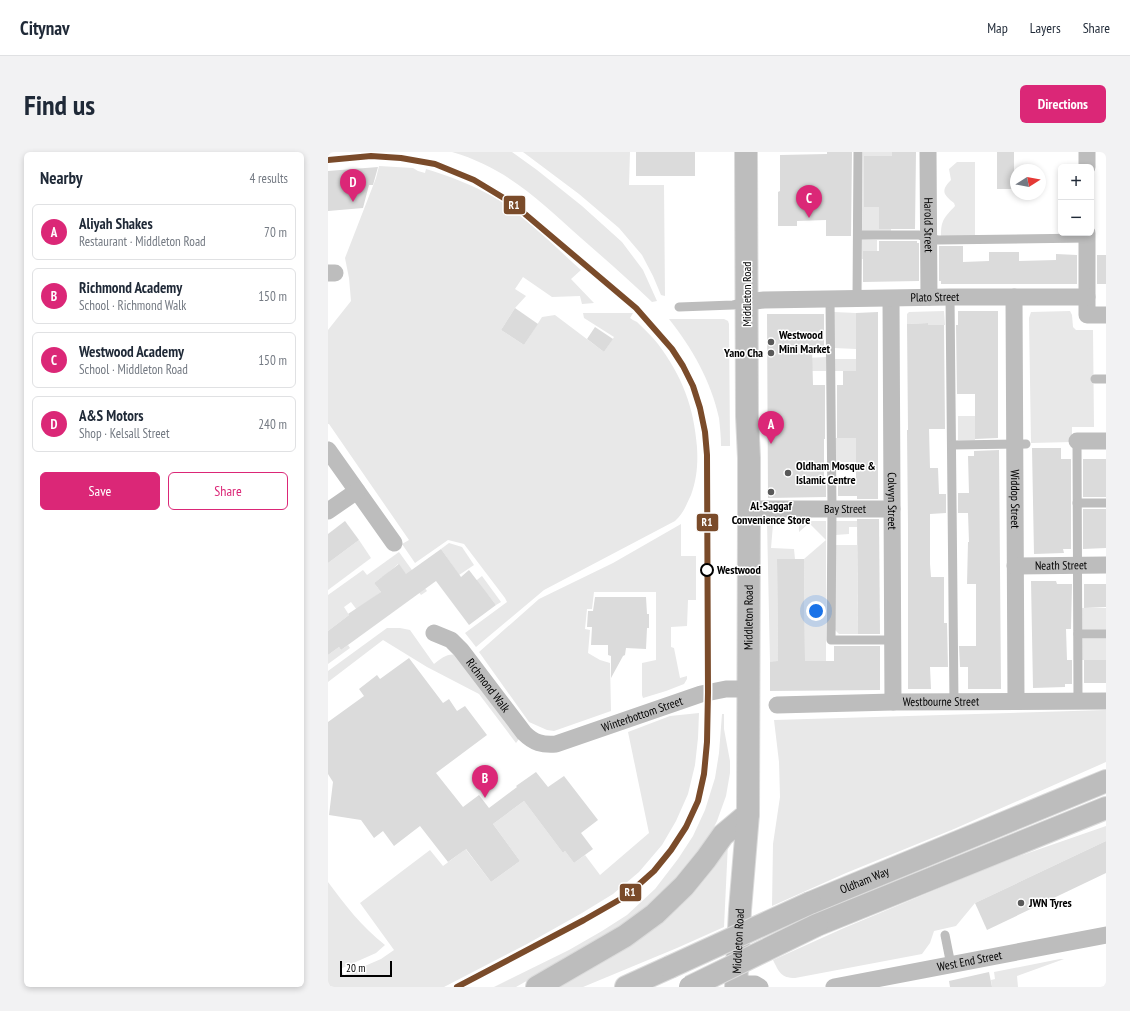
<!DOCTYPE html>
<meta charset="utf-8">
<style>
body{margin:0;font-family:"PT Sans Narrow",sans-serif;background:#f2f2f3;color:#1f2937}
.controls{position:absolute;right:12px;top:12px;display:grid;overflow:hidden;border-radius:6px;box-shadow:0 2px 6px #0003}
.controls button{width:36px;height:36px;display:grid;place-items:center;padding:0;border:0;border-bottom:1px solid #e0e1e3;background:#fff;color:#1f2937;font:20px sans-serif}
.compass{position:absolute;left:682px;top:12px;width:36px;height:36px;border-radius:50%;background:#fff;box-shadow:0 2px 6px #0003;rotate:79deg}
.scale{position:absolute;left:12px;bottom:10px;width:52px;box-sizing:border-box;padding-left:4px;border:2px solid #000;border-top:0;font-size:11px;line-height:14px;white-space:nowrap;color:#000;-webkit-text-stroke:3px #fff;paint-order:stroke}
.you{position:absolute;left:488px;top:459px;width:14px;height:14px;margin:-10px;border:3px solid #fff;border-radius:50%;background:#1a73e8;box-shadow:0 0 0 6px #1a73e833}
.badge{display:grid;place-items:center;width:26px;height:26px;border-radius:50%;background:#db2777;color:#fff;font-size:13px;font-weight:700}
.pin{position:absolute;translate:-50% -33px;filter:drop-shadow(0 1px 2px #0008)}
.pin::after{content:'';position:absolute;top:21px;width:14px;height:12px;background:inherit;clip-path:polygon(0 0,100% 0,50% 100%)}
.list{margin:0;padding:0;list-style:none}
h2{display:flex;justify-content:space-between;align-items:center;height:52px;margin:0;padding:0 16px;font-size:17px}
h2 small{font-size:13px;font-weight:400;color:#747a83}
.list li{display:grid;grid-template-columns:26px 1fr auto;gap:12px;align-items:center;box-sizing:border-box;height:56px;margin:0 8px 8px;padding:0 8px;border:1px solid #e0e1e3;border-radius:6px}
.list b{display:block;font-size:15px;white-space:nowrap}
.list p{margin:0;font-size:13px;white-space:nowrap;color:#747a83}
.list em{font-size:13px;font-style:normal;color:#747a83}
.actions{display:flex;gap:8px;padding:12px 16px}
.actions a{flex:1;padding:9px 0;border:1px solid #db2777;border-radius:6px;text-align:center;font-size:14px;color:#db2777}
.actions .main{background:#db2777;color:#fff}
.map{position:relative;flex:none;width:778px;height:835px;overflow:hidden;border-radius:6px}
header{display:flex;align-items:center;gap:24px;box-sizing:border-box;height:56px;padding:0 20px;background:#fff;border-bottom:1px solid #e0e1e3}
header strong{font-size:19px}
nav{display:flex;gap:22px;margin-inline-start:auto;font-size:14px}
.intro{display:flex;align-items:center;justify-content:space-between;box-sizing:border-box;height:96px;padding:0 24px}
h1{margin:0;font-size:28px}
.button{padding:10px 18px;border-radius:6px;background:#db2777;color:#fff;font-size:14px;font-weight:700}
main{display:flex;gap:24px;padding:0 24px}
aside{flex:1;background:#fff;border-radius:6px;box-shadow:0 2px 6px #0003}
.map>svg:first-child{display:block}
.green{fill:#e8e8e8}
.building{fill:#dbdbdb}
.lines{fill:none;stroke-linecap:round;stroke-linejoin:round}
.primary-casing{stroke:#dbdbdb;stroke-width:24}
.highway-casing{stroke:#dbdbdb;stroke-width:24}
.lane{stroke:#bdbdbd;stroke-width:9}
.street{stroke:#bdbdbd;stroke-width:17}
.primary{stroke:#bdbdbd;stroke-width:22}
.highway{stroke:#bdbdbd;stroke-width:22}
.highway-bridge-casing{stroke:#dbdbdb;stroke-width:24;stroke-linecap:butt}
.highway-bridge{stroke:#bdbdbd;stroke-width:22}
.rail-1-casing{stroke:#fff;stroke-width:9}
.rail-1{stroke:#7a4b2a;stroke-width:6}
.poi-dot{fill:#595959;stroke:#fff;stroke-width:1.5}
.stop-dot{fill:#fff;stroke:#000;stroke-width:2}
.labels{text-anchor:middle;stroke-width:3;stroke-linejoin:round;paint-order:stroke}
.street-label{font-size:12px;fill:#000;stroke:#fff}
.poi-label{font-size:12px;font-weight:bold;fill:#000;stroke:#fff;text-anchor:start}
.stop-label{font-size:12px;font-weight:bold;fill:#000;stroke:#fff;text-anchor:start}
.line-badge{stroke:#fff;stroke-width:1.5}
.badge-label{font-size:11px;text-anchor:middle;font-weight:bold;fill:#fff}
</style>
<header>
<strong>Citynav</strong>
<nav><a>Map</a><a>Layers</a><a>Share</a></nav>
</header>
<div class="intro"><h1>Find us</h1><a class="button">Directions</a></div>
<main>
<aside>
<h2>Nearby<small>4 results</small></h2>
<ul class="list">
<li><span class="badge">A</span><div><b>Aliyah Shakes</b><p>Restaurant · Middleton Road</p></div><em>70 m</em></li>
<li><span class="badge">B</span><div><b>Richmond Academy</b><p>School · Richmond Walk</p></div><em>150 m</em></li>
<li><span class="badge">C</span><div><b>Westwood Academy</b><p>School · Middleton Road</p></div><em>150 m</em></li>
<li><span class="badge">D</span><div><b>A&amp;S Motors</b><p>Shop · Kelsall Street</p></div><em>240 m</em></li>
</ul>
<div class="actions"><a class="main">Save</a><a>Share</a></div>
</aside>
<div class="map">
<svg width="778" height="835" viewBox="0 0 778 835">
<rect width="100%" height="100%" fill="#fff"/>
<!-- green -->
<g class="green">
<path d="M124,0h60l25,18 45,36 40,36 21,28 14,31 -5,1c-23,-22 -47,-43 -71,-64 -41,-37 -74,-70 -129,-86z"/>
<path d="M195,0h107l-1,33h35l1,111 -4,-1 -8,-19 -11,-21 -23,-27 -40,-34z"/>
<path d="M535,0h29l-1,79h-29z"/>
<path d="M629,10h18v74h-34c0,-16 3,-18 14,-30l-1,-3c-10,-8 -14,-12 -3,-23l-2,-11z"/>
<path d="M51,14l34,2 5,3 7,2 1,-4c24,7 46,16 68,28 30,18 60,49 87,73l-10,9 23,24 -12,1 -2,-8 -28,1 -29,-20 -8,12 11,7 -11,12 -14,22 23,15 18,-28 13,-2 49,37 10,-15 -30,-19 -1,-5h50l-3,5 3,2 4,2c7,7 15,14 21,22 24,32 36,63 39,103 1,16 0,32 -6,48 -5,10 -7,18 -16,26l-131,69 -68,57 -11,-14 42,-31 -2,-4 -41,-54 -16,-4 -33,23 -13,-19 7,-4 -80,-116h-1v-94l23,-29 -2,-23 -4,-20 31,-80z"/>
<path d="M534,87l15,1v11h-8v8h-7z"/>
<path d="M616,159l1,14h-17v-2l-21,1v-10l2,-2z"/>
<path d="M742,159l2,4 1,12 3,3h17l1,97h-22v15l-41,1 -2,-125 2,-6z"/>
<path d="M506,160l22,1v36l-22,-1z"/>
<path d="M341,167h55l4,2 1,3 1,122h-9c0,-9 -1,-19 -2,-28 -8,-37 -27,-70 -50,-99z"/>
<path d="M498,205v14h-21l1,-13z"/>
<path d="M507,207h21v12h-22z"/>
<rect x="630" y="264" width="17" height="24"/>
<rect x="507" y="286" width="21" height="24"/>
<path d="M439,369h19v3h-13l-2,24 23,1 1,10 -18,1 1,98h27l-1,-99 22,-19 -17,-17 -10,9v-11h27v140l-56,1z"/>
<path d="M507,369h22v6h-8v7l-14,1z"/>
<path d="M353,372v32h15v44h-8l-1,26 -16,1v20l3,1 6,30 7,-2v3l-3,5 -18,7 -23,7 -1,-3v-32l14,-3v-68h-62l-2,17h-5l-2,20 5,1 -2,23 12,7 10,3 1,48 -57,20 -7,-1 -18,-8 -50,-70 60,-53 74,-36z"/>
<path d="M31,388l12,18 -43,32v-27z"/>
<path d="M121,391l13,4 12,18 -15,10 -18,-26z"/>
<path d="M507,393h22l1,89h-19l-4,-4z"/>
<path d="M71,400l28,39 -6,4 -23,-31 -9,8 7,10 -14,-5 -8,6 7,9 -24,18 -6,-8 -7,5 5,8 -21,16v-36l35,-25 4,5z"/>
<path d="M154,424l19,26 -5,3 -8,-10 -20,-8z"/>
<path d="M753,456h25v22h-24z"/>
<path d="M59,476h13l10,2 24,34c8,-6 13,-11 23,-9l62,84 -3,4 -37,-49 -52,-27 -44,-27 -55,42v-11z"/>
<rect x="754" y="487" width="24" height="21"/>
<path d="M20,493l2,3 -22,16v-9l11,-8 2,3z"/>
<path d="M778,558v52l-152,67 -108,44 -74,33 1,-62 7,-47 -1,-35 -5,-42z"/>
<path d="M371,561l-1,25 -3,27 -7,29 -12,27 -14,24 -23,27 -26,22 -31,19 -55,31 -83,43h-116v-105c17,23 34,45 57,63l-9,8 -36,16 4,6 37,-16 13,-9 -34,-47 70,-53 13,16 20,-15 1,-4 27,35 29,-21 -27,-37 31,-23 39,52 2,-2 9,12 11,-8 15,20 49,-42 -21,-101 42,-16z"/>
<path d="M394,562h2v15l6,32v12l-4,23 -9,25 -13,26 -11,16 -38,36 -20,16 -26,19 -93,53h-22l75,-37 33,-19 25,-16 28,-26 23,-30 15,-23 12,-26 10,-32 4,-25z"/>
<path d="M778,674v15l-131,62 -19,23 -22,5 -4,12 -8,11 -127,24c-14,0 -16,-6 -22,-18l71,-32 158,-66z"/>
<path d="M400,691l-4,84 -47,21 -94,39h-26z"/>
<path d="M732,807h4l-47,17 1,11h-26l-1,-7 4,-1 -1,-7z"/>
</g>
<!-- building -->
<g class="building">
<rect x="308" y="0" width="59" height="24"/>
<path d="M499,0h25l-1,84h-25v-16l-29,1v5h-19v-34l2,-1v-36l47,-1z"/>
<path d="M564,0h24l-1,77h-36v-22h-15v-51h28z"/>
<rect x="669" y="0" width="17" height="37"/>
<path d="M50,15l-5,18h-4l-6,23 -35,3v-40z"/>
<path d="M551,89h38v2h2v38l-56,1v-31h16z"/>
<path d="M611,94h24v16l26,-1v-9h30v9l37,-1v-6l21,1v29h-136v-3h-2z"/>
<rect x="769" y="103" width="9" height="29"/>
<path d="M187,156l23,16 -14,21 -23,-15z"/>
<path d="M630,159h40v127l-23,1v-45h-18l-1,-69h2z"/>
<path d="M550,160v187h-21v-3h-19v-18h18v-40h-19v-53h6v-14h13v-58z"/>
<path d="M439,162h57v33h-12l1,38h12v54h-1v38h2v20l-58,1z"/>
<path d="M600,171v2h16l1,104h-16l1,39h8l1,26h7v19l-16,1v50l1,13h13v46h3l1,44h-18l1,22h-23v-164l-1,-95h1l-1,-106z"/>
<path d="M267,175l18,12 -9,13 -17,-13z"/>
<path d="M704,296h29v11h10v90h-8l1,4 -30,1z"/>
<path d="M671,298l2,239h-33v-22h-8l-1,-21h17v-62h-9l1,-42h1l-1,-29h-10v-20h11l-1,-37h6v-5z"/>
<rect x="755" y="307" width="23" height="38"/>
<path d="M755,357h23v39l-23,1z"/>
<path d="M529,367h22l1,115h-22z"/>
<path d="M17,369l14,19 -31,23v-29z"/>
<path d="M113,397l20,28 8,-7 27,35 -27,20 -33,-44 -95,69 -2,-3 -11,8v-24l21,-16 -1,-1 33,-22 -7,-9 25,-19 7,10z"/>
<path d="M449,407h27l1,102h29v-15h46v44l-110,1v-29l8,-1z"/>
<path d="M703,429h25l1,3h15l-1,45h-5l1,31h5v24h-7v3l-32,1z"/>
<path d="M756,432h22v23l-22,1z"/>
<path d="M267,445h51l1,17h2v14h-2l-1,21 -20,-1 -1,7 -2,1 -12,22v-22l-3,-1v-10h-17l1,-18h-5l1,-16h5z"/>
<path d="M81,506l34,45 6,-4 8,12 8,-5 22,29 -51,38 27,34 16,-12 10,13 28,-21 -1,-1 20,-14 12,15 16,-11 34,44 -17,13 12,16 -19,14 -9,-12 -2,2 -39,-52 -31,23 27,37 -29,21 -25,-33 -18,13 -28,-36 -26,20 -11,-15 -9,7 -13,-18 -32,-5 4,-33 -5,-8v-52l36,-26 -5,-7 18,-14 3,4z"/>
<rect x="756" y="508" width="22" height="23"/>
<path d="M778,689v32l-119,57 -12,-27z"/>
<path d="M661,820l3,15h-42l-1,-6z"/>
</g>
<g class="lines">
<!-- primary casing -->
<g class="primary-casing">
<g id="primary">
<path d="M209,835l88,-51 30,-22 29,-28 22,-27 17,-24 25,-21"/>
<path id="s10" d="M408,835l4,-77 8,-96 1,-305v-51l-2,-42 -1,-264"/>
</g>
</g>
<!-- highway casing -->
<g class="highway-casing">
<g id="highway">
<path id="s11" d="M482,751l296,-122"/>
<path d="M489,773l289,-117"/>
<path d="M298,835l44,-20"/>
</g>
</g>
<!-- lane -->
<g class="lane">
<path d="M530,83h61l9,3 10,2 149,-2"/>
<path d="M622,145l4,405"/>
<path d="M502,147l2,210 -1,131h62"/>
<path d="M529,147l1,-147"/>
<path d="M351,155l54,-2 14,-3"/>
<path d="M767,227h11"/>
<path d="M749,289l1,259"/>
<path d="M624,293l74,-1"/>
<path d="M749,351h29"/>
<path d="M750,482h28"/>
<path d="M617,783l6,30"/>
</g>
<!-- street -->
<g class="street">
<path id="s1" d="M600,0l1,145"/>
<path d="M759,15v-15"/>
<path d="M759,81v82h19"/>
<path d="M0,121h7"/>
<path id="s2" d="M686,145l2,404"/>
<path id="s3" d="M563,147l2,403"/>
<path id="s4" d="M419,150l17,-2 186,-3h137"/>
<path d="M749,289h29"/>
<path d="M0,298l66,93"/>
<path id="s5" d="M421,357h143"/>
<path d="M0,359l29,-20"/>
<path id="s6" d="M687,414l91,-1"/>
<path id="s7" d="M106,481l17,7 10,10 63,83c10,10 18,12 32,11l145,-50 25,-5h23"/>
<path id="s8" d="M449,553l116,-3 213,-1"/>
<path d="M408,832h19l5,3"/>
<path id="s9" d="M506,835l272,-52"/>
</g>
<!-- primary -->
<use href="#primary" class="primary"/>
<!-- highway -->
<use href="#highway" class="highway"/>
<!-- highway-bridge casing -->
<g class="highway-bridge-casing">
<g id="highway-bridge">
<path d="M342,815l140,-64"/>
<path d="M362,835l127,-62"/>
</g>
</g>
<!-- highway-bridge -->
<use href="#highway-bridge" class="highway-bridge"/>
<!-- rail-1 casing -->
<g class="rail-1-casing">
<path id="rail-1" d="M0,8l43,-4 30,2 34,6 39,16 38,23 124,105 36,41 11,17 10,20 7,22 5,24 2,23 1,237 -1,50 -3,32 -6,27 -12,26 -15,23 -17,21 -28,25 -42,24 -127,67"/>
</g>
<!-- rail-1 -->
<use href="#rail-1" class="rail-1"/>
</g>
<!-- markers -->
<g class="poi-dot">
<circle cx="443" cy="190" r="4"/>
<circle cx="443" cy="201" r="4"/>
<circle cx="460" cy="321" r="4"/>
<circle cx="443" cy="340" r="4"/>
<circle cx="693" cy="751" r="4"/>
</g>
<circle class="stop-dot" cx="379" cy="418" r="6"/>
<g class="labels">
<!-- street labels -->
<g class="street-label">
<text dy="4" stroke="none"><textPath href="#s1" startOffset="73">Harold Street</textPath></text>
<text transform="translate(419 142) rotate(-90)" y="4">Middleton Road</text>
<text dy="4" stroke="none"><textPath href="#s4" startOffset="188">Plato Street</textPath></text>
<text dy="4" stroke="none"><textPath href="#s2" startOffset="202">Widdop Street</textPath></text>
<text dy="4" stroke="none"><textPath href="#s3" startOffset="202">Colwyn Street</textPath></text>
<text dy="4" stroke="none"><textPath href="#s5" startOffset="96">Bay Street</textPath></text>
<text dy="4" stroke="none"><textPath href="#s6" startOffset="46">Neath Street</textPath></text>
<text dy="4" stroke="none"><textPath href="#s10" startOffset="370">Middleton Road</textPath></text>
<text dy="4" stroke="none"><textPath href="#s7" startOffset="77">Richmond Walk</textPath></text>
<text dy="4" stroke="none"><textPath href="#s8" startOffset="164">Westbourne Street</textPath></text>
<text dy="4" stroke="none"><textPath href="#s7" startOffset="263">Winterbottom Street</textPath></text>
<text dy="4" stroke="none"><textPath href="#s11" startOffset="59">Oldham Way</textPath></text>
<text dy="4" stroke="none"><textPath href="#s10" startOffset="46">Middleton Road</textPath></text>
<text dy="4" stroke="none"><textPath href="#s9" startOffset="138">West End Street</textPath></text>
</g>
<!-- poi labels -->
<g class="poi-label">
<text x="451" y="187">Westwood<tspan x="451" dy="14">Mini Market</tspan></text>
<text x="435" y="205" text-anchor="end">Yano Cha</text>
<text x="468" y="318">Oldham Mosque &amp;<tspan x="468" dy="14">Islamic Centre</tspan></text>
<text x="443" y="358" text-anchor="middle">Al-Saggaf<tspan x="443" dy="14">Convenience Store</tspan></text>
<text x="701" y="755">JWN Tyres</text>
</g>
<!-- stop labels -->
<g class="stop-label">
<text x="389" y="422">Westwood</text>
</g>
</g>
<g class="line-badge">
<rect x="175" y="43" width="23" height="20" rx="4" fill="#7a4b2a"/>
<rect x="368" y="361" width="23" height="19" rx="4" fill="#7a4b2a"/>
<rect x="291" y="731" width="23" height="19" rx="4" fill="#7a4b2a"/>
</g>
<g class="badge-label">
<text x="186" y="57">R1</text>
<text x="379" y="374">R1</text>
<text x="302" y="744">R1</text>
</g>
</svg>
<div class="controls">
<button>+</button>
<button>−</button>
</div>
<svg class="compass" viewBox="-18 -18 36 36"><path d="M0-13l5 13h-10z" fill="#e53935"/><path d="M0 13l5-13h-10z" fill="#747a83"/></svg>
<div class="scale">20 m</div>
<div class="you"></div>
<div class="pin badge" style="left:443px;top:292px">A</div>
<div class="pin badge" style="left:157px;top:646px">B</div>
<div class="pin badge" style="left:481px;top:66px">C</div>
<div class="pin badge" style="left:25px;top:50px">D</div>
</div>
</main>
